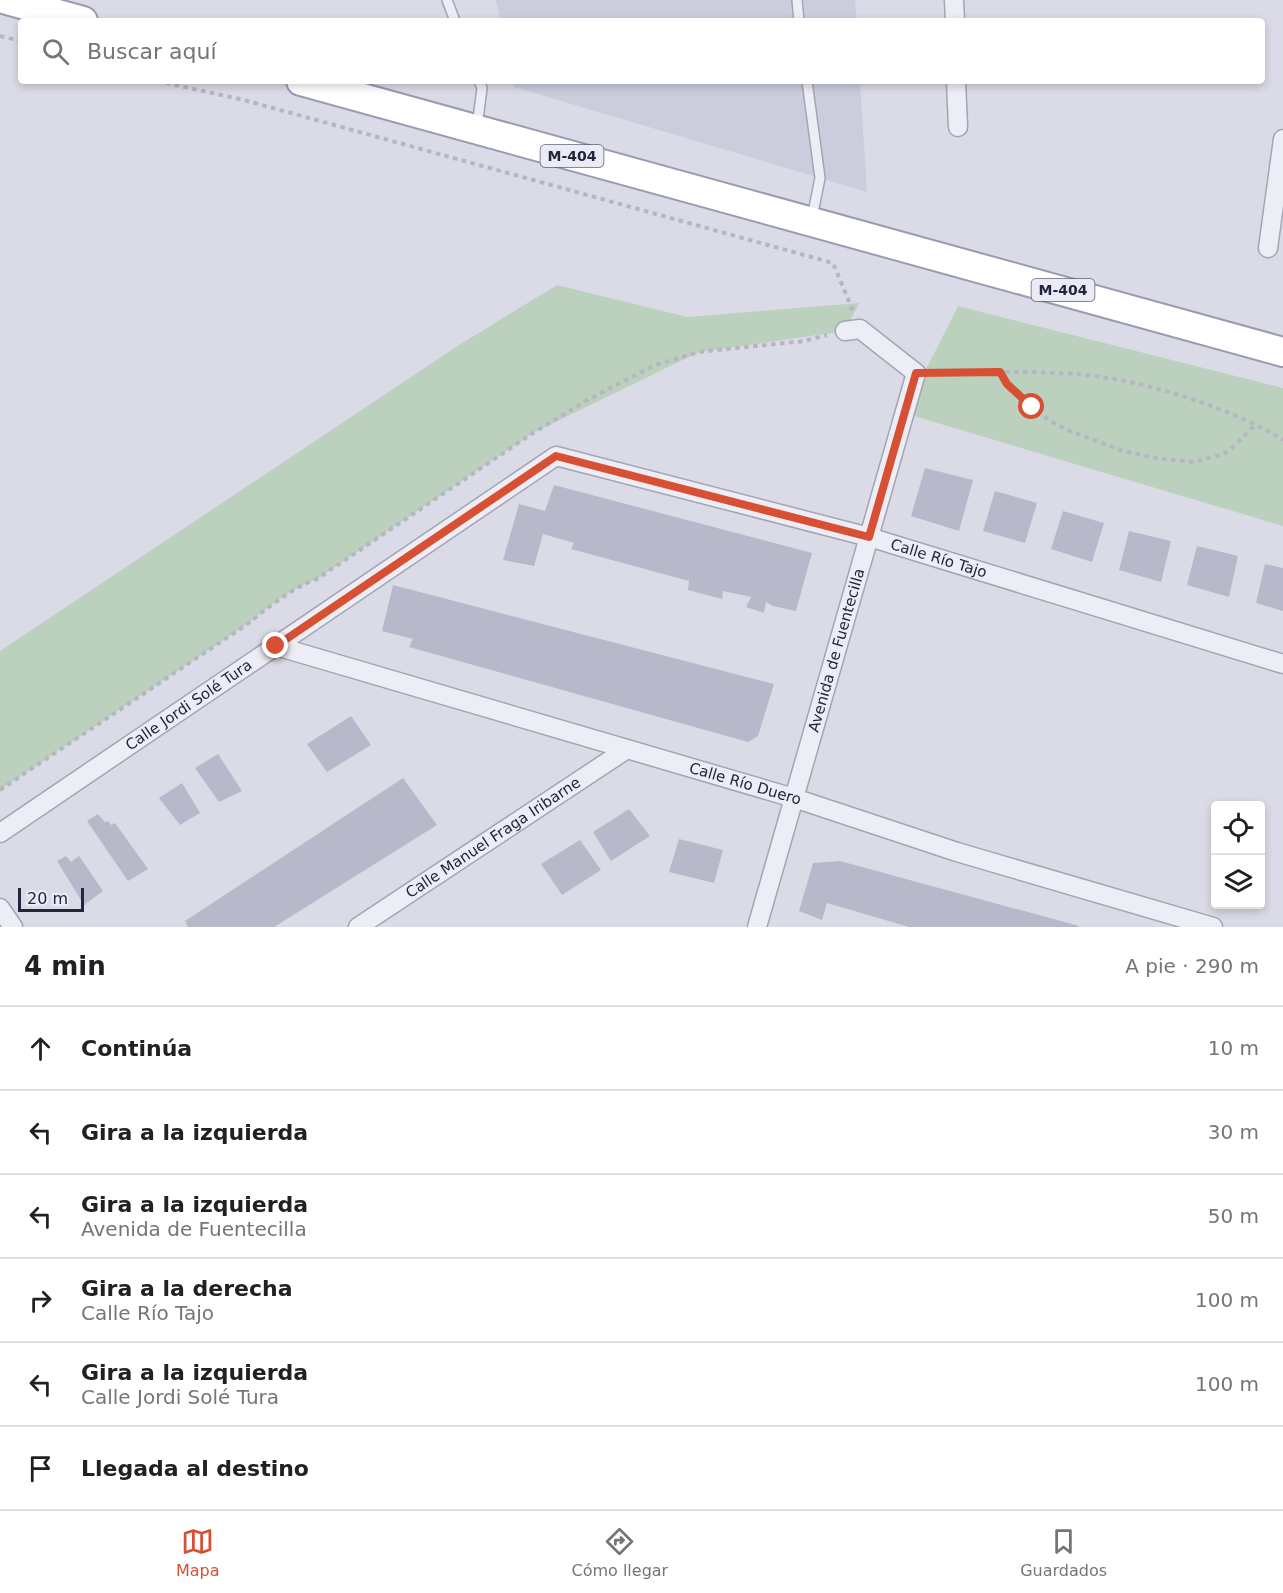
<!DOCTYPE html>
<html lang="es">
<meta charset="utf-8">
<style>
body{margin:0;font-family:"DejaVu Sans",sans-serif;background:#f6f6f6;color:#202124}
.controls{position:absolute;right:18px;bottom:18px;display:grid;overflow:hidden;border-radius:6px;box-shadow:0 3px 9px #0003}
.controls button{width:54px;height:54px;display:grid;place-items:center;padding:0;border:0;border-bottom:2px solid #e0e0e0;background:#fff;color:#202124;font:30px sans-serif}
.scale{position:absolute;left:18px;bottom:15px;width:66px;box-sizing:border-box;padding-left:6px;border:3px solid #24253d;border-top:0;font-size:16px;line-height:21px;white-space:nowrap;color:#24253d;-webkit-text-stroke:4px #eaebf4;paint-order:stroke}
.stop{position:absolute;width:18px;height:18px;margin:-14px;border:4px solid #d75034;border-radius:50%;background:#fff}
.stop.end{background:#d75034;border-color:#fff;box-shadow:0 2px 6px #0008}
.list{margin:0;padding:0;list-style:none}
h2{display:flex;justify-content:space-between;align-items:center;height:78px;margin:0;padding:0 24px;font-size:26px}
h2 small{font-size:20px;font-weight:400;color:#757577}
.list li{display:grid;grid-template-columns:39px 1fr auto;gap:18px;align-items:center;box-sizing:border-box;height:84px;padding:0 24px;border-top:2px solid #e0e0e0}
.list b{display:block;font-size:22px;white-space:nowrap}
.list p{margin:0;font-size:20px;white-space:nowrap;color:#757577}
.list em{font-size:20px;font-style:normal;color:#757577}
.icon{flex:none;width:33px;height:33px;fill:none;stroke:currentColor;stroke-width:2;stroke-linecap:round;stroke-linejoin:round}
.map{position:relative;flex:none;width:1283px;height:927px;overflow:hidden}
.search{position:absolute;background:#fff;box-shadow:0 3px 9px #0003;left:18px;right:18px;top:18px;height:66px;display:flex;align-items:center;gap:15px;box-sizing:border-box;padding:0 21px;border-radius:6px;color:#757577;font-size:22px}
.sheet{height:582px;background:#fff}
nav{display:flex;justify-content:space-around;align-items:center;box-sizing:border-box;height:84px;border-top:2px solid #e0e0e0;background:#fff;font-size:16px;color:#757577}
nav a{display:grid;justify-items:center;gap:3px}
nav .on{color:#d75034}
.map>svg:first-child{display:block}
.built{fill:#cccddc}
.green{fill:#bbd1bd}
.building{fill:#b8b8ca}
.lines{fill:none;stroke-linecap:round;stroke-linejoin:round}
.lane-casing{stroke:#a4a4b4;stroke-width:12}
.street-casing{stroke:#a4a4b4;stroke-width:21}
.primary-casing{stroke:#999bb3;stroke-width:32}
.path{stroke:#b5b6c1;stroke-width:4;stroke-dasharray:4.5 4.5;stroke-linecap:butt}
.lane{stroke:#edeef5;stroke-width:9}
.street{stroke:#edeef5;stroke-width:18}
.primary{stroke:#fff;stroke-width:28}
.route{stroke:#d75034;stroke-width:8}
.labels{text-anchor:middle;stroke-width:4.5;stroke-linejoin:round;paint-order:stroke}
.shield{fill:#eaebf4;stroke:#5f6074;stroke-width:1.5}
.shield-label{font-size:14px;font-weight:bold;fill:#24253d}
.street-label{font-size:15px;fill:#24253d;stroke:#eaebf4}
</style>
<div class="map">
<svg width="1283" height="927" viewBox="0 0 1283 927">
<rect width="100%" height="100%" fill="#dbdbe7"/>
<!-- built -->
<g class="built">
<path d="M496,0h359l2,21h-357z"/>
<path d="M513,81h347l7,111 -353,-105z"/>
</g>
<!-- green -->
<g class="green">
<path d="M557,285l130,32 172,-14 -14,28 -146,21 -166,81 -216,146c-26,9 -49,29 -71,46l-246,165v-139l459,-306z"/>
<path d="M958,306l325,82v138l-379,-113z"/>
</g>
<!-- building -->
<g class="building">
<path d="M925,468l48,12 -14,51 -48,-15z"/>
<path d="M554,485l258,68 -16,58 -23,-5 -7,-4 -2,11 -18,-6 5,-10 -28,-6 -1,8 -34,-9 1,-9 -118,-32 3,-6 -31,-9 -9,32 -31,-6 16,-56 26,7z"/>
<path d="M995,491l42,12 -12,40 -42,-12z"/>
<path d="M1063,511l41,12 -12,39 -41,-13z"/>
<path d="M1129,531l42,10 -10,41 -42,-12z"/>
<path d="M1197,546l41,10 -9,41 -42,-12z"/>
<path d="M1265,564l18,4v43l-27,-8z"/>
<path d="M393,585l381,99 -16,52 -10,6 -339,-95 4,-8 -31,-8z"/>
<path d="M351,716l20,29 -44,27 -20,-28z"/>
<path d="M218,754l24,37 -23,11 -24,-34z"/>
<path d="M403,778l34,47 -163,102h-86l-3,-6z"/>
<path d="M182,783l18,30 -20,12 -21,-27z"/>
<path d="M629,809l21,27 -39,25 -18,-29z"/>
<path d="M98,814l7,8 3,-1 3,4 4,-2 33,46 -20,12 -41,-60z"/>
<path d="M679,839l44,11 -9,33 -45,-11z"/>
<path d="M580,840l21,30 -39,25 -21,-31z"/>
<path d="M66,856l5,6 8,-6 24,35 -19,14 -27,-44z"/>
<path d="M840,861l239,65v1h-170l-82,-24 -5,17 -23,-9 14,-48z"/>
</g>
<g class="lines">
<!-- lane casing -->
<g class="lane-casing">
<g id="lane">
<path d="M447,0l8,21"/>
<path d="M797,0l2,21"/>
<path d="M807,81l13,97 -8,40"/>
<path d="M477,127l5,-39 -3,-7"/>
</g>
</g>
<!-- street casing -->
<g class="street-casing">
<g id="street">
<path d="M954,0l1,21"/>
<path d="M956,81l2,46"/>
<path d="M1268,248l15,-109"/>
<path id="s1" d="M276,646l518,152 163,54 256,75"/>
<path id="s2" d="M0,833l556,-377 313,81 414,127"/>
<path d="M0,908l13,19"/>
<path id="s3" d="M358,927l269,-178"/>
<path id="s4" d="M757,927l159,-554 -56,-44 -15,2"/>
</g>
</g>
<!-- primary casing -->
<g class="primary-casing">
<g id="primary">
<path d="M7,0l76,21"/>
<path d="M301,81l982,271"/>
</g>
</g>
<!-- path -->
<g class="path">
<path d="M0,36l21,5"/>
<path d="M157,81l87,19 589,163 20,48"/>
<path d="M933,372c47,0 95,-1 142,2 62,4 156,33 208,66"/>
<path d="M1001,372l6,12 43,37 20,10 53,20 33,7 38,4 26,-7 9,-4 26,-26"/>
<path d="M0,790l246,-165c22,-17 45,-37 71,-46l216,-146 56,-34 66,-34 44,-13 105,-11 23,-6"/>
</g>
<!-- lane -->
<use href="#lane" class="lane"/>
<!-- street -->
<use href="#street" class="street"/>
<!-- primary -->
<use href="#primary" class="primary"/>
</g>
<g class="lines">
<!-- route -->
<path class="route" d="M276,646l280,-190 313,81 47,-164 84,-1 7,12 25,23"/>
</g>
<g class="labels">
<!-- shield labels -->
<g class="shield">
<rect x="540.5" y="145" width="63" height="22" rx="4.5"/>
<rect x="1031.5" y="279" width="63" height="22" rx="4.5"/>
</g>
<g class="shield-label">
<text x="572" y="161">M-404</text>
<text x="1063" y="295">M-404</text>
</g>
<!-- street labels -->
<g class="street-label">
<text dy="5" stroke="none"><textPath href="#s2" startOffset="1068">Calle Río Tajo</textPath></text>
<text dy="5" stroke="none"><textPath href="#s4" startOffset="288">Avenida de Fuentecilla</textPath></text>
<text dy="5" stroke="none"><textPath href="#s2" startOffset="228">Calle Jordi Solé Tura</textPath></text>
<text dy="5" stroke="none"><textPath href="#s1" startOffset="489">Calle Río Duero</textPath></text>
<text dy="5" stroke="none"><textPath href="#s3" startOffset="162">Calle Manuel Fraga Iribarne</textPath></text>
</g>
</g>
</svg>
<div class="controls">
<button><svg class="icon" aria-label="locate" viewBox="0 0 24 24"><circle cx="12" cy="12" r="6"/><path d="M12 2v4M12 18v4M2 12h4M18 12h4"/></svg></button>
<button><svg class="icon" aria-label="layers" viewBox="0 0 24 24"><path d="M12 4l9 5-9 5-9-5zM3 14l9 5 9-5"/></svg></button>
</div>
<div class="scale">20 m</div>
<div class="stop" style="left:1032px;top:407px"></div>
<div class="stop end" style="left:276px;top:646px"></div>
<div class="search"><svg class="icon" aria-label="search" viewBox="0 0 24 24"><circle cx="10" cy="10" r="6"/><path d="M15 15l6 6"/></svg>Buscar aquí</div>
</div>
<section class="sheet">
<h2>4 min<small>A pie · 290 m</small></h2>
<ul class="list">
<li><svg class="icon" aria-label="ahead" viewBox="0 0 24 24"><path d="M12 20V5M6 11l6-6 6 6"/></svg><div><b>Continúa</b></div><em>10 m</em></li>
<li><svg class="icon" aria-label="left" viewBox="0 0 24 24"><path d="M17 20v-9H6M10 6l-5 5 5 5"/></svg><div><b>Gira a la izquierda</b></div><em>30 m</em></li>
<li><svg class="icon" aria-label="left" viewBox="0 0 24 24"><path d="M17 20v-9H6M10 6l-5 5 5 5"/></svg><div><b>Gira a la izquierda</b><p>Avenida de Fuentecilla</p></div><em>50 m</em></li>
<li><svg class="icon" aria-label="right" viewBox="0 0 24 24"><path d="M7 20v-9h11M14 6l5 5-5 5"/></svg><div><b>Gira a la derecha</b><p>Calle Río Tajo</p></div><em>100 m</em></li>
<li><svg class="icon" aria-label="left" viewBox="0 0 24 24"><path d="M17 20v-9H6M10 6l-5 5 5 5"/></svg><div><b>Gira a la izquierda</b><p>Calle Jordi Solé Tura</p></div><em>100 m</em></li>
<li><svg class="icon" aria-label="arrive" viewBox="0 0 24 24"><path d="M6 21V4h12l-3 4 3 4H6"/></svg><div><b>Llegada al destino</b></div></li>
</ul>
</section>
<nav>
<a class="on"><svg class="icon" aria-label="map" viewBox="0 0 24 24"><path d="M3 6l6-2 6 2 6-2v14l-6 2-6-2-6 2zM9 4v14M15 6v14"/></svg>Mapa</a>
<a><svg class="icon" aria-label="directions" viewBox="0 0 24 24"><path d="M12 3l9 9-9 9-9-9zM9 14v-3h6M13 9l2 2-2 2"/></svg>Cómo llegar</a>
<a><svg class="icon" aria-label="saved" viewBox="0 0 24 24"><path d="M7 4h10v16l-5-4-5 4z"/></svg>Guardados</a>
</nav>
